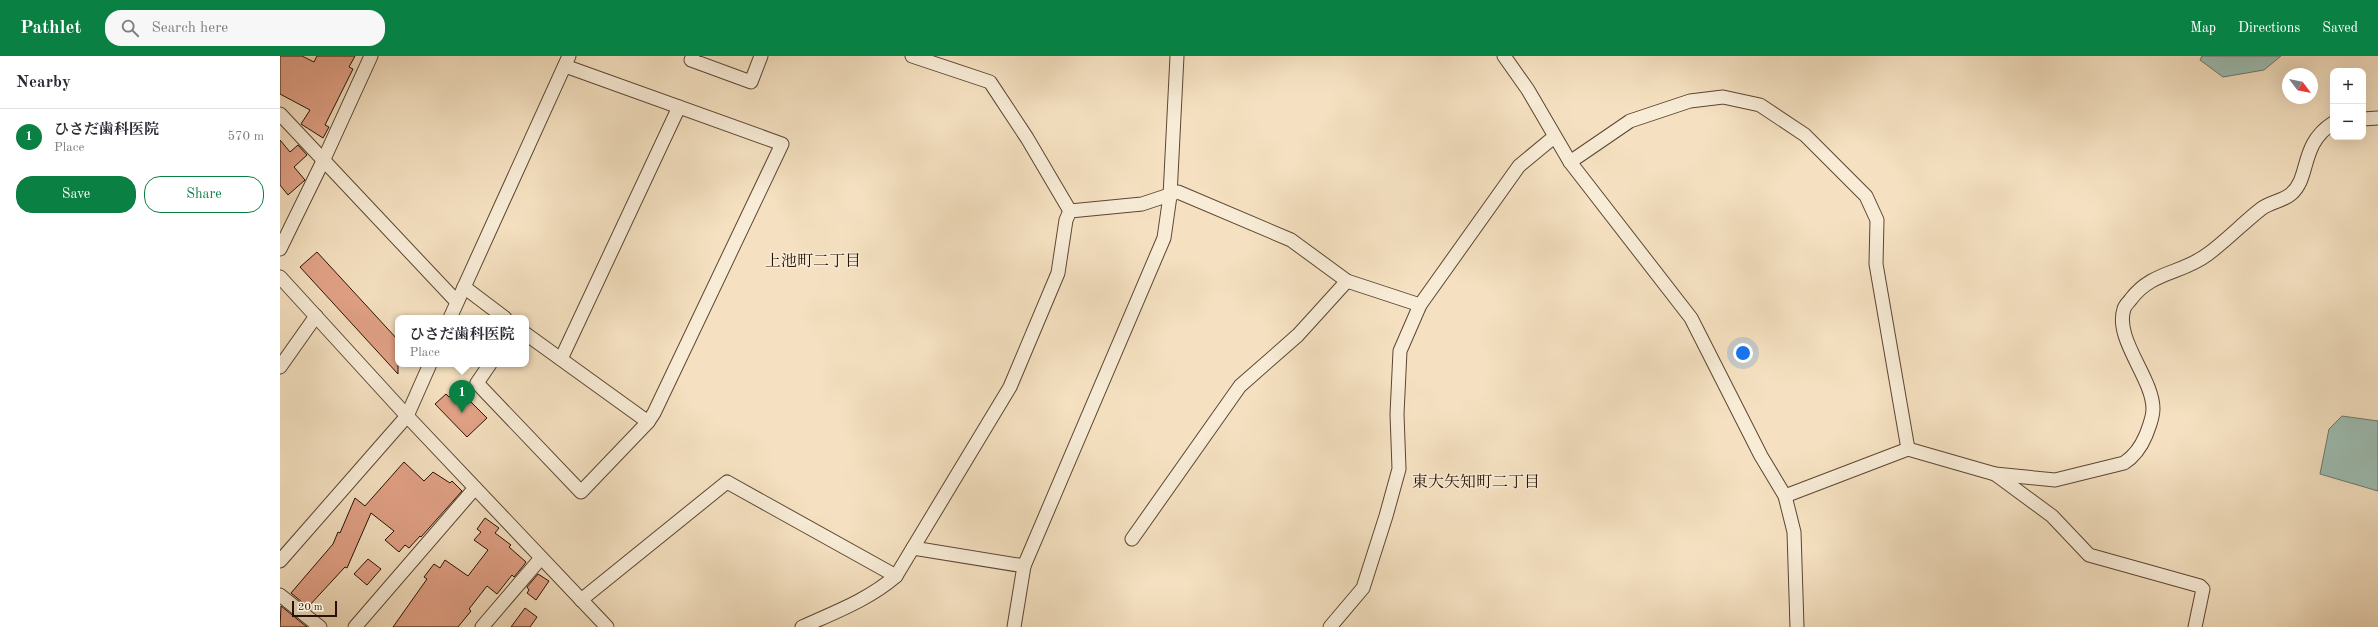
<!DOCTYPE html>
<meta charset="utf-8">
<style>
body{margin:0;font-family:"Old Standard TT","Noto Serif JP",serif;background:#f7f7f7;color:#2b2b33}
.controls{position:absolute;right:12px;top:12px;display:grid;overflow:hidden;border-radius:8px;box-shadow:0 4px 16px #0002}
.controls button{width:36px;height:36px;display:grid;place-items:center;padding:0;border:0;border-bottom:1px solid #e1e1e2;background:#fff;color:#2b2b33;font:20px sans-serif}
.compass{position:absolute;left:2002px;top:12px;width:36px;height:36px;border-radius:50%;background:#fff;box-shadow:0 4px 16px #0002;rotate:122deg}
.scale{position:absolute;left:12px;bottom:10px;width:45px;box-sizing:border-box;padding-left:4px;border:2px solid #281204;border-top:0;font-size:11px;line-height:14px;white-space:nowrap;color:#281204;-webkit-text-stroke:3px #f8ecd7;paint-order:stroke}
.you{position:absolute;left:1463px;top:297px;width:14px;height:14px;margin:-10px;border:3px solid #fff;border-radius:50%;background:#1a73e8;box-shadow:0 0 0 6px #1a73e833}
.badge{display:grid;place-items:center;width:26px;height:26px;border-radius:50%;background:#0b8043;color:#fff;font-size:13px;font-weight:700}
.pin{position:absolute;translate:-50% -33px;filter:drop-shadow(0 1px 2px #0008)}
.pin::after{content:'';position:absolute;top:21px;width:14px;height:12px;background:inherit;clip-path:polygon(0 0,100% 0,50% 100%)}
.popup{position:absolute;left:115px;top:259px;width:134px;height:52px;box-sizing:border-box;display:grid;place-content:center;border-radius:8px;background:#fff;filter:drop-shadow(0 1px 3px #0005);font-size:13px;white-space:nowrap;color:#7c7c81}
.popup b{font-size:15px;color:#2b2b33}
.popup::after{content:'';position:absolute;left:50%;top:100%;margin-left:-8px;border:8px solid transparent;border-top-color:#fff}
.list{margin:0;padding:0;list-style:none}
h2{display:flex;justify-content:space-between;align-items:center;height:52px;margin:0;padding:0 16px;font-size:17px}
h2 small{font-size:13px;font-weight:400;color:#7c7c81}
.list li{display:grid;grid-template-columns:26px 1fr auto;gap:12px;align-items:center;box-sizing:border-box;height:56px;padding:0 16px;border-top:1px solid #e1e1e2}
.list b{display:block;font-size:15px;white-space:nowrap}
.list p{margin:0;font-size:13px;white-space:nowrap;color:#7c7c81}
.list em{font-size:13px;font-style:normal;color:#7c7c81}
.actions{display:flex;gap:8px;padding:12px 16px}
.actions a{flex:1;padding:9px 0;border:1px solid #0b8043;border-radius:16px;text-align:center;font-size:14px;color:#0b8043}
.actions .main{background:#0b8043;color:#fff}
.icon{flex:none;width:22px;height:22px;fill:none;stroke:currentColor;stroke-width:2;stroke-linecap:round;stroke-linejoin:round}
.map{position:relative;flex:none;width:2098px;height:571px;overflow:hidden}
header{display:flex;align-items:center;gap:24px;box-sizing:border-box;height:56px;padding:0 20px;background:#0b8043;color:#fff}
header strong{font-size:19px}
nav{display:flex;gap:22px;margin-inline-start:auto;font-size:14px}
.search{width:280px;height:36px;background:#f7f7f7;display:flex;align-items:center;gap:10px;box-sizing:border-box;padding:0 14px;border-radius:16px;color:#7c7c81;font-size:15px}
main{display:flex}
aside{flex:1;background:#fff}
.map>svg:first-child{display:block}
.water{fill:#9cbeb3;stroke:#6e796d}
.building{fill:#e2a287;stroke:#281204}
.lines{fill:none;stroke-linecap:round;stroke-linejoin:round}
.minor-casing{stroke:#5b4633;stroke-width:15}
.minor{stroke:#f8ecd7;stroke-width:13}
.labels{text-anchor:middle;stroke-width:3;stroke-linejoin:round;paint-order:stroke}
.neighbourhood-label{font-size:16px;fill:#281204;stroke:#f8ecd7}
</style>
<header>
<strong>Pathlet</strong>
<div class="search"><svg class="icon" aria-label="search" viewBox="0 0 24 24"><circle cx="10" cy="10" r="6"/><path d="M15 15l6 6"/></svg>Search here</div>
<nav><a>Map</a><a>Directions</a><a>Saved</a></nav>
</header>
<main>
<aside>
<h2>Nearby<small></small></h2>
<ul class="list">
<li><span class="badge">1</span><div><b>ひさだ歯科医院</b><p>Place</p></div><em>570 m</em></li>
</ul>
<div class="actions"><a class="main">Save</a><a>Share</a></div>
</aside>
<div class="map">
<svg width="2098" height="571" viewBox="0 0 2098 571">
<rect width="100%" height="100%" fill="#f5e1c1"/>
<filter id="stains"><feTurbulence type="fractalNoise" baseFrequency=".005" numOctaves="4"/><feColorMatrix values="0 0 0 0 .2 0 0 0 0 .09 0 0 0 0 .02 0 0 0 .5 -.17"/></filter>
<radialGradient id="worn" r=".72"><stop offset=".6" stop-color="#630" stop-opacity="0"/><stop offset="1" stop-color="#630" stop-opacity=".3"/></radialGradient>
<!-- water -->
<g class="water">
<path d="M1922,0h79l-17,14 -41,7 -23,-17z"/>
<path d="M2062,360l36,5v70l-58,-17 9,-45z"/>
</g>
<!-- building -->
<g class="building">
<path d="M0,0h22l12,6 3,-6h38l-6,11 4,2 -28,56 4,2 -6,11 -22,-14 9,-14 -30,-16z"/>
<path d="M0,84l10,12 8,-7 9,10 -13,12 11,13 -17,15 -8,-10z"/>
<path d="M37,196l81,88v34l-98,-107z"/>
<path d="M178,333l29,29 -20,19 -32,-33 11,-10 3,3z"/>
<path d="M124,406l20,19 9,-9 17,11 2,-2 10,10 -41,46 -1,-1 -11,12 -4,-3 -6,7 -14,-12 9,-9 -23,-18 -24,55 -2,-1 -37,40 -17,-14 42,-49 5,-12 2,1 15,-35 10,8z"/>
<path d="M205,462l14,10 -4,5 16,12 -2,2 17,15 -2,3 -10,12 -2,-2 -15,19 -10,-8 -18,23 2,2 -13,16h-65l34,-48 -3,-2 10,-13 6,4 5,-8 23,16 20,-26 -14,-10 7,-8 -4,-3z"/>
<path d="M88,503l13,10 -14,16 -13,-11z"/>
<path d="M258,518l11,7 -13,19 -9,-7 2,-3 -2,-3z"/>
<path d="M1,550l16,13 10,8h-27z"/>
<path d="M245,552l12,9 -7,10h-19z"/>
</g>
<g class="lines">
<!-- minor casing -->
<g class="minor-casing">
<g id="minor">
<path d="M413,0l-2,4 60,22 10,-26"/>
<path d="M632,0l78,26 37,56 43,73"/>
<path d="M1224,0l24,34 42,72 121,156 70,138 24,40 9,36 3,95"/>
<path d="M0,58l177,188"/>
<path d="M2083,63l15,-1"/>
<path d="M1290,106l60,-41 60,-20 33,-4 37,8 45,30 61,61 11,24 -1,44 32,185"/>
<path d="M0,193l44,-90 47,-103"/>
<path d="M0,221l127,139 200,211"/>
<path d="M184,231l41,31"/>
<path d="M170,262l119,-262"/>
<path d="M246,278l122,88"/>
<path d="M281,303l118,-252"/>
<path d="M210,308l-13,19 104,109 67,-70 6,-9 128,-269 -217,-78"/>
<path d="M0,311l36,-51"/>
<path d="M1715,418l57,42 37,39 111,31 3,3 -8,38"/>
<path d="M1505,440l123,-47 87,25 60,6 69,-17c11,-7 17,-16 22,-28 3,-8 7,-17 7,-26 0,-31 -39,-70 -29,-100 1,-4 5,-7 7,-10 21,-28 51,-25 77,-45 19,-14 35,-31 53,-45 9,-7 22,-8 30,-15 20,-17 8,-49 42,-71"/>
<path d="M852,483l108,-153 58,-51 49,-54"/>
<path d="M633,492l111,18 -10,61"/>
<path d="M0,505l127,-145 23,-52"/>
<path d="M744,510l140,-328 6,-42 7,-140"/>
<path d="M0,539l40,32"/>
<path d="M301,544l146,-118 169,94"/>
<path d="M75,571l120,-139"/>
<path d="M202,571l59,-69"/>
<path d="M522,571c33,-15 66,-27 94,-51l114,-189 48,-114 8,-53 4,-9 72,-7 36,-12 113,48 56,41 73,24"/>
<path d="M1050,571l33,-39 23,-72 13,-47 -2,-55 3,-63 20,-46 99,-139 35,-29"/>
</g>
</g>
<!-- minor -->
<use href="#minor" class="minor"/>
</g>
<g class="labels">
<!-- neighbourhood labels -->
<g class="neighbourhood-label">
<text x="533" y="210">上池町二丁目</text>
<text x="1196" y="431">東大矢知町二丁目</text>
</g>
</g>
<rect width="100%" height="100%" filter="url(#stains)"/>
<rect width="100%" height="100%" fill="url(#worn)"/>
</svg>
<div class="controls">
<button>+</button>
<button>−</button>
</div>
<svg class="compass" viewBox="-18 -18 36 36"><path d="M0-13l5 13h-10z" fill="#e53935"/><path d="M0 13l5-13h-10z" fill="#7c7c81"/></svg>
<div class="scale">20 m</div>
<div class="you"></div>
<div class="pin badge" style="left:182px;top:357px">1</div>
<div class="popup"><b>ひさだ歯科医院</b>Place</div>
</div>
</main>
